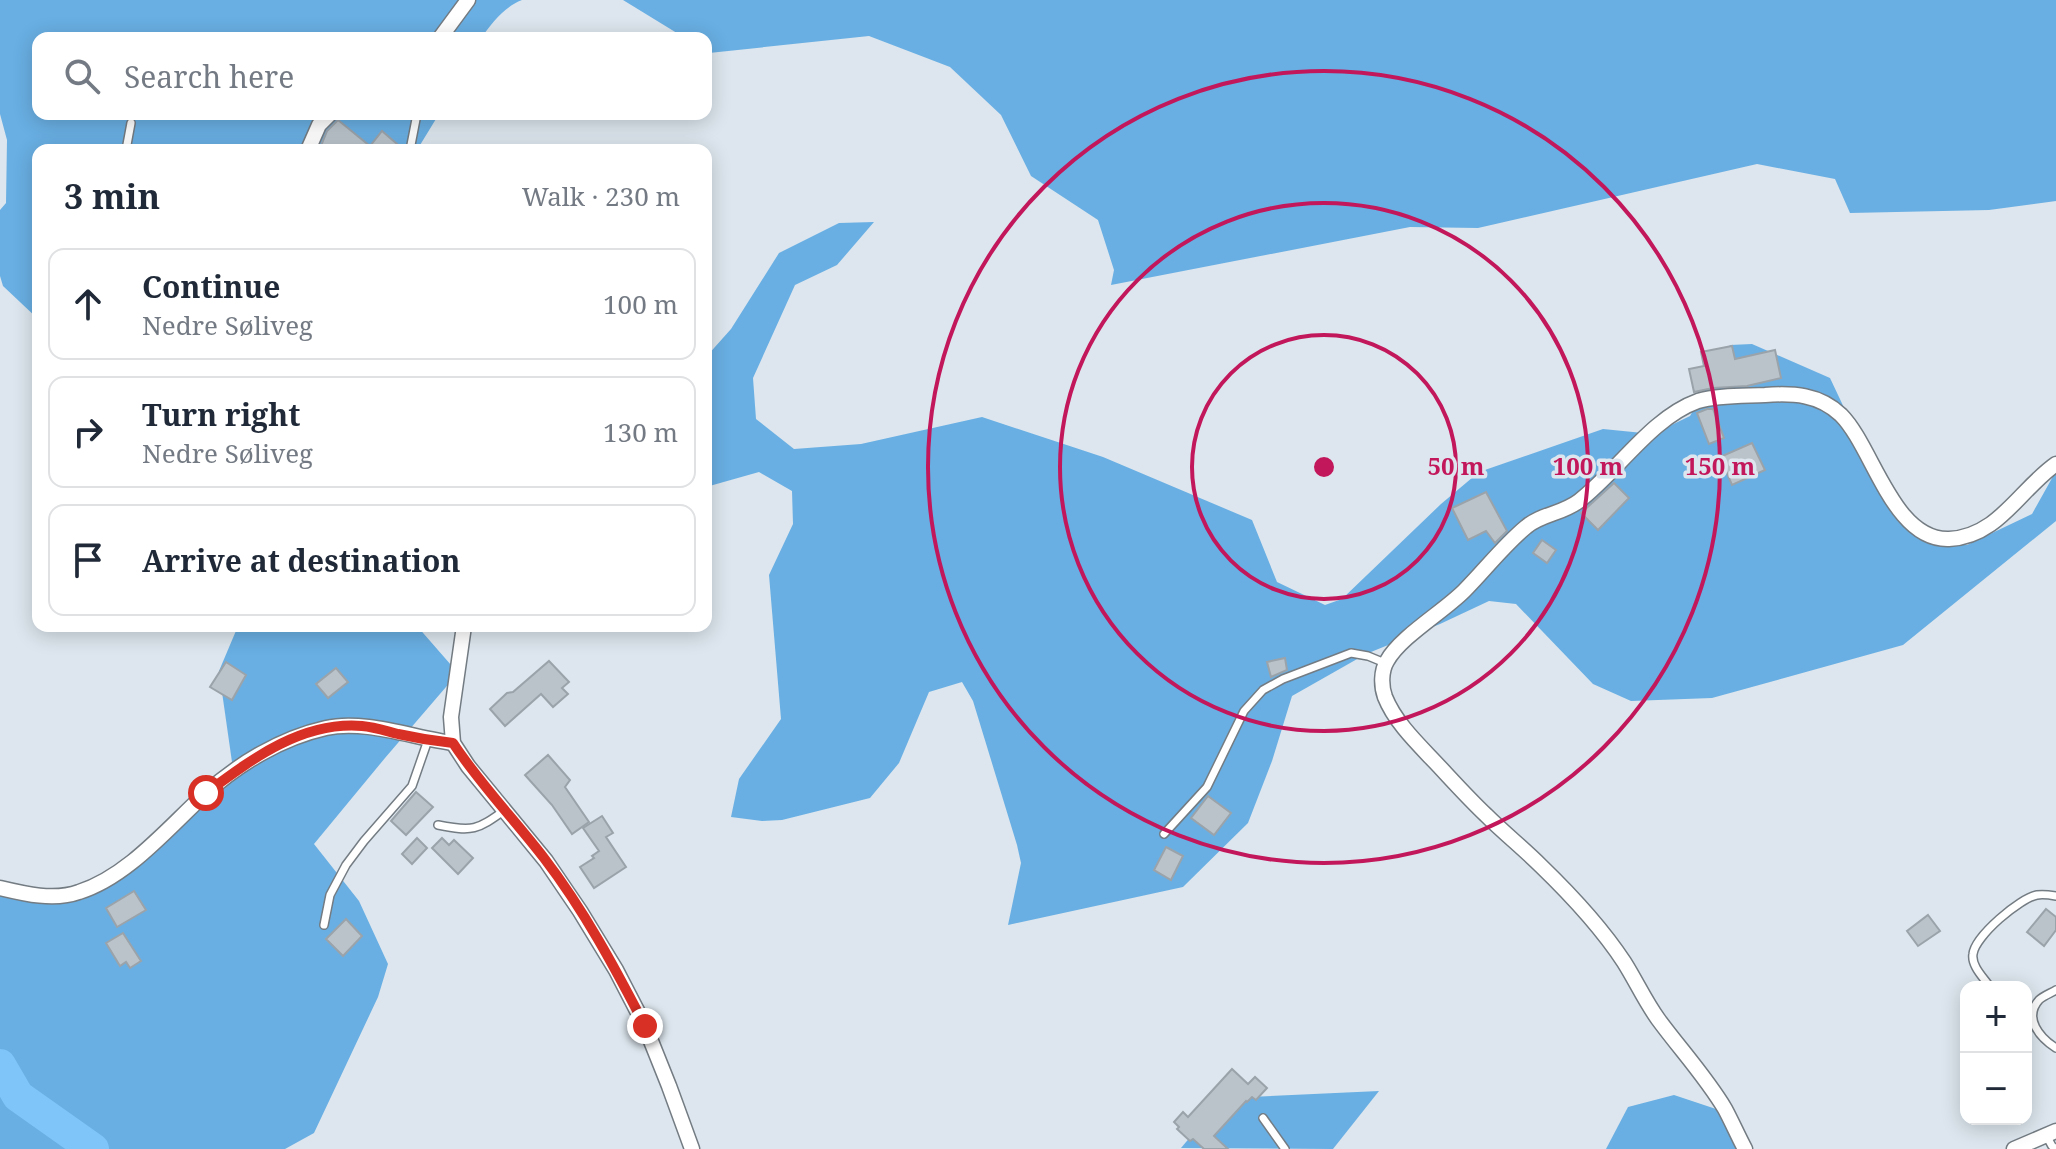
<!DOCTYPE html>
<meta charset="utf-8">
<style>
body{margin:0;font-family:"Noto Serif",serif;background:#f6f6f7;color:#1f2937}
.controls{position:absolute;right:24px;bottom:24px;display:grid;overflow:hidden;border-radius:16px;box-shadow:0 4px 20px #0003}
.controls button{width:72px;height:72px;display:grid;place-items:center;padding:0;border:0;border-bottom:2px solid #e0e1e3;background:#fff;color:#1f2937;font:40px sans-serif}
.stop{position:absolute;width:24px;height:24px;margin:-18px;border:6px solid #d93025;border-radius:50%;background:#fff}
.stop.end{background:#d93025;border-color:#fff;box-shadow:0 2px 8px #0008}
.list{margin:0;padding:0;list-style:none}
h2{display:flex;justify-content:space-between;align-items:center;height:104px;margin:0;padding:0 32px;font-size:34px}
h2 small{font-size:26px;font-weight:400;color:#747a83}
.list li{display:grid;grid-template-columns:52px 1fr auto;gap:24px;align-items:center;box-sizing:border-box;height:112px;margin:0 16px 16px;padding:0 16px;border:2px solid #e0e1e3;border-radius:16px}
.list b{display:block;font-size:30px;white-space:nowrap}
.list p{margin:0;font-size:26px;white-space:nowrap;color:#747a83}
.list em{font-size:26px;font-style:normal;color:#747a83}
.icon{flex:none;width:44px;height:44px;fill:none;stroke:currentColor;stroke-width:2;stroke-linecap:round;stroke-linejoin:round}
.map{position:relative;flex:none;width:2056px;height:1149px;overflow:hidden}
.search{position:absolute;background:#fff;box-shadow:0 4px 20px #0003;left:32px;top:32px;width:680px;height:88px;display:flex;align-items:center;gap:20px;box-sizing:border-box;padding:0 28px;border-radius:16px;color:#747a83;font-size:30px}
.panel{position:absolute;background:#fff;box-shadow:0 4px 20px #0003;left:32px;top:144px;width:680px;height:488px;border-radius:16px}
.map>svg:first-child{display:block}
.forest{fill:#69afe3}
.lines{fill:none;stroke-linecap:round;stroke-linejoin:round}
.river{stroke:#7fc5fa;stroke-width:32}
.building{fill:#bac3ca;stroke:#9ba3aa;stroke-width:2}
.service-casing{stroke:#747c83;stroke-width:10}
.minor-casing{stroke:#747c83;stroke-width:17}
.service{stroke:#fff;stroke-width:7}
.minor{stroke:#fff;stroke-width:14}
.route{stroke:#d93025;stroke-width:10}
.ring{fill:none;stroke:#c2185b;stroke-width:4}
.centre{fill:#c2185b;stroke:#dde6ee;stroke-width:4}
.ring-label{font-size:24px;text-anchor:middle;font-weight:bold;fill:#c2185b;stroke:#dde6ee;stroke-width:7;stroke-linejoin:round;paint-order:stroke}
</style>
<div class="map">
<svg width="2056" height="1149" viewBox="0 0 2056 1149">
<rect width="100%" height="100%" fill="#dde6ee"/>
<!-- forest -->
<g class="forest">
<path d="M0,0h522c-18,7 -30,23 -41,38h-443v76h401l-22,36h-379v169l-35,-33 -3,-10v-66l6,-7 1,-63 -7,-26z"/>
<path d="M623,0h1433v201l-67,9 -139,3 -15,-34 -78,-15 -279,64 -68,-1 -299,58 3,-15 -16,-50 -67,-44 -30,-61 -51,-48 -81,-31 -160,17 -3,-2v-13h-21z"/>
<path d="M874,222l-37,43 -42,20 -42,93 3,41 38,30 67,-5 121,-27 121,40 149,63 25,62 48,23 17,-6 99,-95 38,-32 124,-43 50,5 37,-18 40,-71 22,-1 78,34 34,72 59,88 44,7 65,-31 24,-43v50l-153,124 -191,53 -81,3 -38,-17 -77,-80 -27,-3 -49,23 -74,30 -74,42 -20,65 -24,62 -65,64 -175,38 13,-62 -4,-18 -44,-144 -11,-19 -33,10 -30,71 -29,35 -88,22 -20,1 -31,-4 8,-38 42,-60 -12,-144 24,-51 -1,-33 -33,-19 -53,15v-130l25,-28 48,-76 60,-30z"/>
<path d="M238,626h179l41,47 -73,85 -71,86 45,57 29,63 -10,33 -64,136 -29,16h-285v-265l50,20 80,-31 104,-97 -15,-105z"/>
<path d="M1379,1091l-46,58 -152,-1 21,-25 47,-26z"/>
<path d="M1674,1095l45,15 23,39h-136l22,-42z"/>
</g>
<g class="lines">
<!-- river -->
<path class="river" d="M0,1065l18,31 75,53"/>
</g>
<!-- building -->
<g class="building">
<path d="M338,120l32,26 12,-15 22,19h-82l-2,-2 7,-17z"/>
<path d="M1732,346l3,13 40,-9 6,28 -34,8 -34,2 -19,4 -5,-23 15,-3 -3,-14z"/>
<path d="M1707,409h6l11,29 -15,6 -12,-31z"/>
<path d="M1752,443l13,27 -33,15 -12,-28z"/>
<path d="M1614,483l15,15 -31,32 -17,-17z"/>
<path d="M1486,492l21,39 -12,12 -9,-12 -18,9 -16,-32z"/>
<path d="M1542,540l14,10 -9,13 -14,-10z"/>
<path d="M1285,658l2,12 -16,7 -4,-15z"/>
<path d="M549,661l20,21 -7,6 6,6 -15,13 -12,-13 -36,32 -15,-17 17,-16 6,-1z"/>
<path d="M226,662l20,13 -14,25 -22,-13z"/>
<path d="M336,668l12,14 -20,16 -12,-14z"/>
<path d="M548,755l22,25 -5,7 24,35 -17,12 -20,-29 -27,-30z"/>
<path d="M416,792l17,15 -27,28 -15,-14z"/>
<path d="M1208,796l23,17 -17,22 -23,-17z"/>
<path d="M602,816l11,17 -7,4 20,30 -32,21 -14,-21 14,-9 -2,-2 7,-5 -16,-23z"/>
<path d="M417,838l10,10 -15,16 -10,-10z"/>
<path d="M442,838l7,7 5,-5 19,18 -15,16 -26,-26z"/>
<path d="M1166,847l17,9 -12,24 -17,-10z"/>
<path d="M134,891l12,19 -29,17 -11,-19z"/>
<path d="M2046,909l10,8v13l-12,16 -17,-14z"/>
<path d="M1928,915l12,16 -22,15 -11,-15z"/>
<path d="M346,919l16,17 -19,20 -17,-17z"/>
<path d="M123,933l18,28 -11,7 -4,-6 -6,4 -14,-23z"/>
<path d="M1232,1069l16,15 7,-7 12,11 -11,12 -4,-3 -5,5 -1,-1 -32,35 14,13h-24l-11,-10 -3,2 -13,-12 2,-2 -5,-5 9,-10 5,5z"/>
</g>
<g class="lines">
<!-- service casing -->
<g class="service-casing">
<g id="service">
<path d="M126,150l5,-27"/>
<path d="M410,150l7,-36"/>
<path d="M438,825c35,7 39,5 67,-15"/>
<path d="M1164,834l43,-47 37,-76 19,-21 20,-11 68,-26 17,3 17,7"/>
<path d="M324,925l6,-30 16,-30 18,-24 48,-55 16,-46"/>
<path d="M1990,987c-6,-9 -19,-21 -17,-33 2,-18 47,-56 64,-59 6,-1 13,0 19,1"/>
<path d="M2056,990c-5,3 -13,6 -17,10 -16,18 1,38 17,48"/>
<path d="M1263,1118l22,31"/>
<path d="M2046,1135l6,11 4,3"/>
</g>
</g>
<!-- minor casing -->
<g class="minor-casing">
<g id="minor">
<path d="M440,38l28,-38"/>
<path d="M308,150l11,-25 11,-11"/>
<path d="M464,626l-13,91 2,26 15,23 78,95 34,50 36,59 29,56 24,60 23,63"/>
<path d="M0,888c25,6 54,13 79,4 48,-15 88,-63 125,-97 34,-31 77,-57 122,-67 38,-9 88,10 127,15"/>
<path d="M1745,1149c-7,-13 -13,-27 -20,-40 -19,-32 -45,-60 -67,-90 -13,-18 -22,-38 -34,-57 -23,-35 -53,-67 -83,-96 -18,-18 -37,-33 -55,-51 -18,-17 -34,-35 -51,-53 -18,-19 -40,-40 -50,-65 -4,-11 -4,-26 2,-36 13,-24 56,-49 77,-70 20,-20 40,-46 62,-64 15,-13 36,-13 53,-26 39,-30 72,-83 119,-100 20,-6 46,-5 67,-6 28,-2 54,-1 76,20 32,32 52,126 108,124 49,-2 71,-50 107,-75"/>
<path d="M2014,1149l42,-18"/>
</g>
</g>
<!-- service -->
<use href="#service" class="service"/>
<!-- minor -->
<use href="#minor" class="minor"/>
</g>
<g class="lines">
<!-- route -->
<path class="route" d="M206,793c46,-34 96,-72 156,-67 12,1 24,5 36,8 18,4 36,7 55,9 27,41 61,76 91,115 40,52 71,110 101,168"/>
</g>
<!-- distance rings -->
<g class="ring">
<circle cx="1324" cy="467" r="132"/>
<circle cx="1324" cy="467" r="264"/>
<circle cx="1324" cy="467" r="396"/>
</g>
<circle cx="1324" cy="467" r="12" class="centre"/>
<g class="ring-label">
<text x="1456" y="475">50 m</text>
<text x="1588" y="475">100 m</text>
<text x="1720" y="475">150 m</text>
</g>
</svg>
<div class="controls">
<button>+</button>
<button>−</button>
</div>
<div class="stop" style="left:206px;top:793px"></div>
<div class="stop end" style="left:645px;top:1026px"></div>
<div class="search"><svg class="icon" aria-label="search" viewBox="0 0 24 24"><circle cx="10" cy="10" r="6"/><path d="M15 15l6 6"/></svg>Search here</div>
<section class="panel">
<h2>3 min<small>Walk · 230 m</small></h2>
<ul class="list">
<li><svg class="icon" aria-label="ahead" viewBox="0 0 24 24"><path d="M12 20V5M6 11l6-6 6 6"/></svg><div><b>Continue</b><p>Nedre Søliveg</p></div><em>100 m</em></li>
<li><svg class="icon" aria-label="right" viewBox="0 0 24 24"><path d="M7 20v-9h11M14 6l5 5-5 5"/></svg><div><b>Turn right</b><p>Nedre Søliveg</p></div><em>130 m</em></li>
<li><svg class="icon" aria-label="arrive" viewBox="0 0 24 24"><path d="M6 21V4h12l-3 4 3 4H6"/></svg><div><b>Arrive at destination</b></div></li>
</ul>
</section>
</div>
